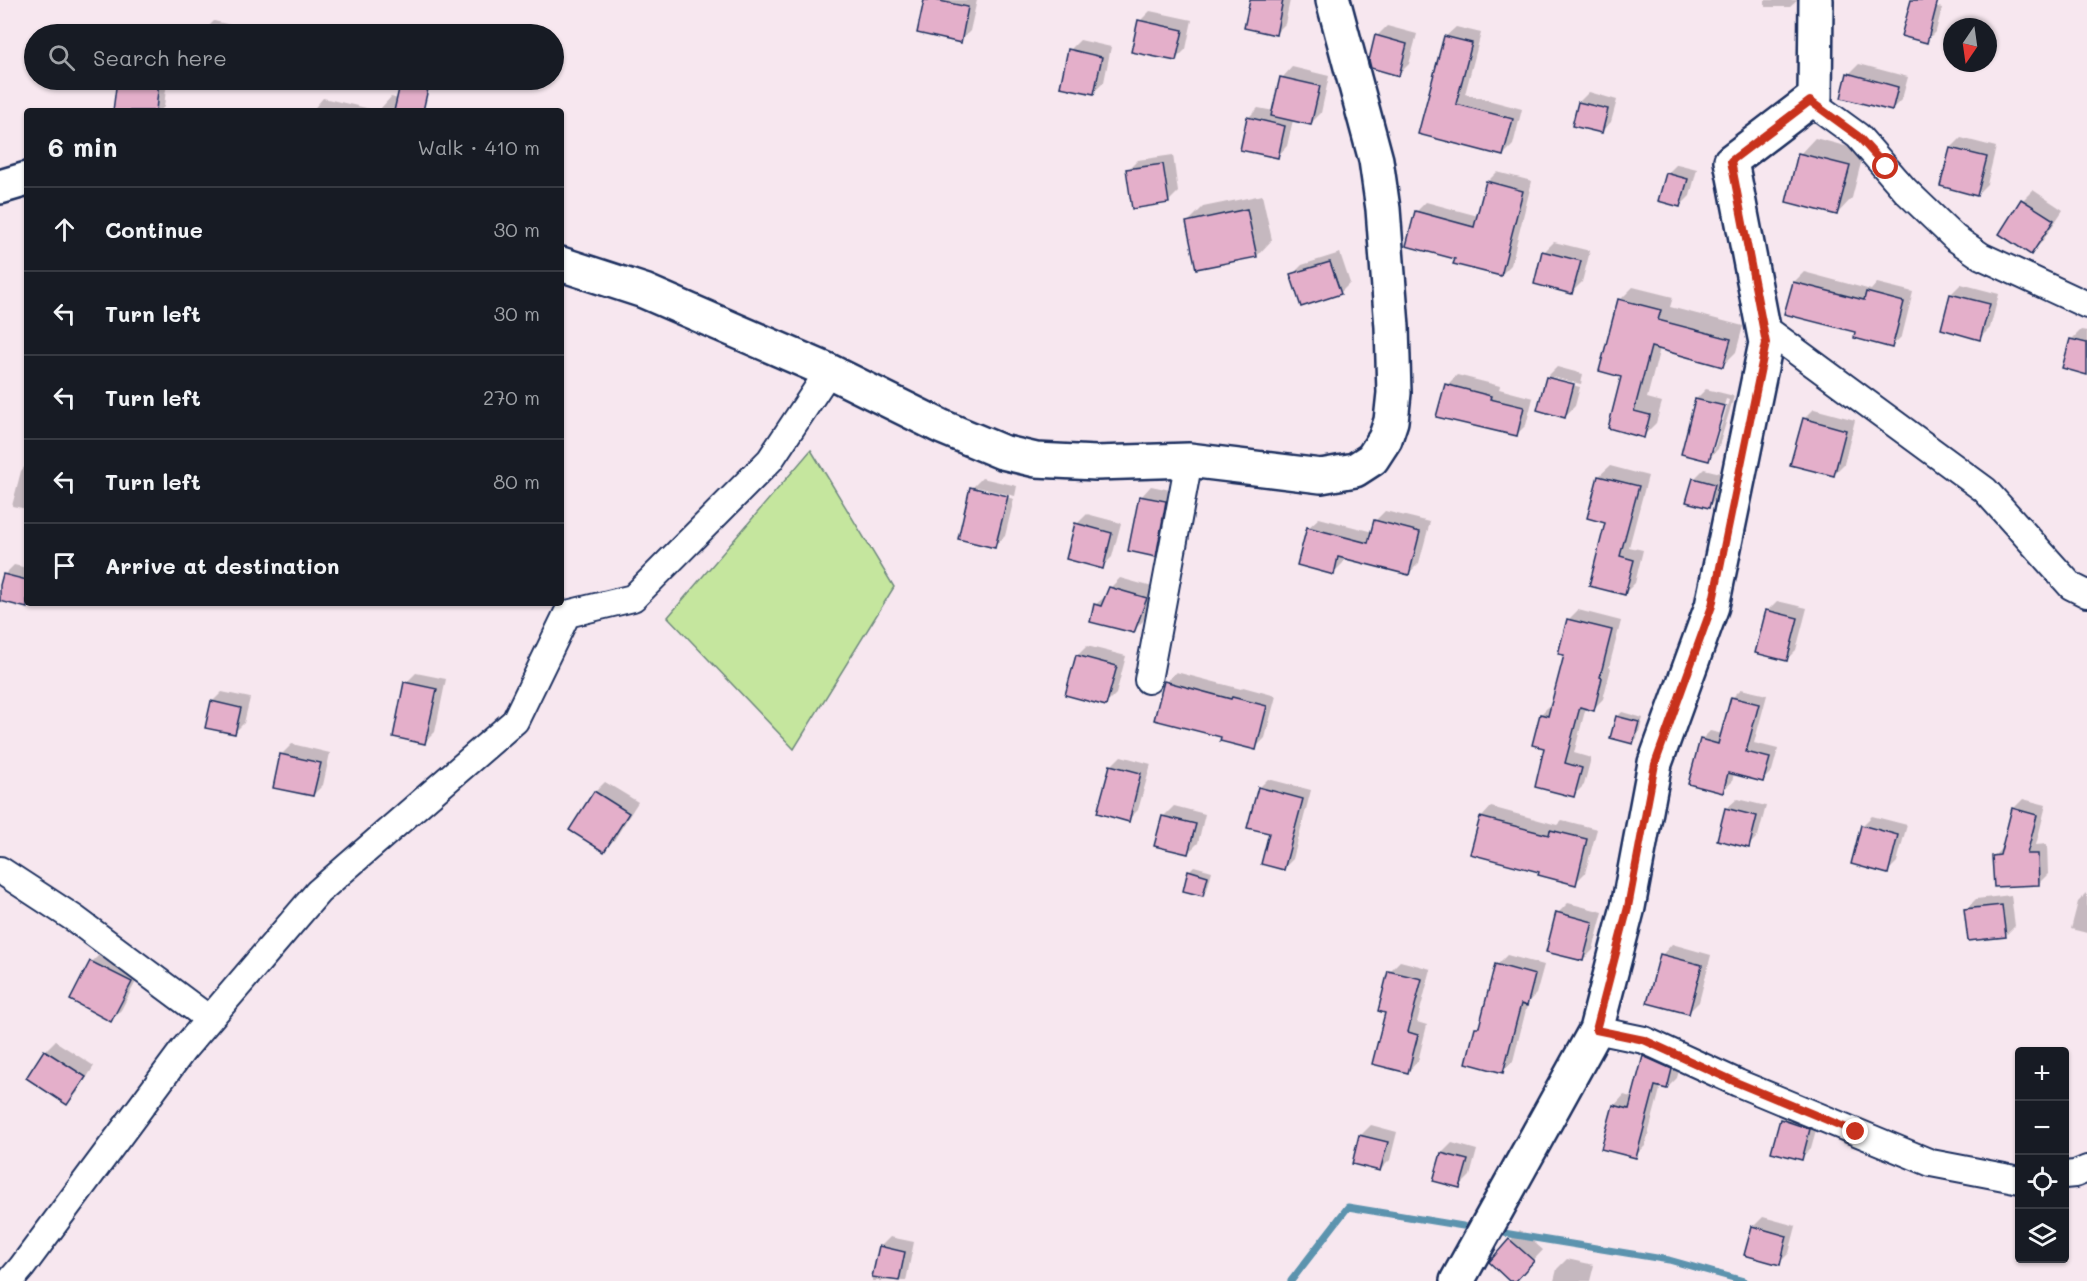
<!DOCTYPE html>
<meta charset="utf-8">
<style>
body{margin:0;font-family:Mali,sans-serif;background:#20242c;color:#f1f3f6}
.controls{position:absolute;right:18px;bottom:18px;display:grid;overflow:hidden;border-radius:6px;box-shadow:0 2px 4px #0004}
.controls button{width:54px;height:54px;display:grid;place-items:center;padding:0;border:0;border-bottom:2px solid #363941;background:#171b24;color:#f1f3f6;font:30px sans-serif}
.compass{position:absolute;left:1943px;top:18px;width:54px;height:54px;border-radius:50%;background:#171b24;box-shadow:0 2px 4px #0004;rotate:193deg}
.stop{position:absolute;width:18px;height:18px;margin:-14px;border:4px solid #c8321e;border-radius:50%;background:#fff}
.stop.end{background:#c8321e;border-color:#fff;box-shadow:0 2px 6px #0008}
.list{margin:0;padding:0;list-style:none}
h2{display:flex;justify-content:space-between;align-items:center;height:78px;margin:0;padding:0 24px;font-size:26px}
h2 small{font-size:20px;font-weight:400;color:#9ea1a6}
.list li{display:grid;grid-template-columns:39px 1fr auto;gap:18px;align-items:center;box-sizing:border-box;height:84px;padding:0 24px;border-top:2px solid #363941}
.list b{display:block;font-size:22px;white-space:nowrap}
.list em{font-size:20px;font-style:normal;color:#9ea1a6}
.icon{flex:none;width:33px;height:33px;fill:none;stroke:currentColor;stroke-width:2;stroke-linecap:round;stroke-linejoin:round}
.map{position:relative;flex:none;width:2087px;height:1281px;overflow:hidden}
.search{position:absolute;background:#171b24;box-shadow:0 2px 4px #0004;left:24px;top:24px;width:540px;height:66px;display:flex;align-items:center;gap:15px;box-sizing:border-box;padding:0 21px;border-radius:33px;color:#9ea1a6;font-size:22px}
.panel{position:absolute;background:#171b24;box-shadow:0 2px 4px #0004;left:24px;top:108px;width:540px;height:498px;border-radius:6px}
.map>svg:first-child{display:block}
.green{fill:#c5e69e;stroke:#708a7e;stroke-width:1.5}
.shadow{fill:#0003;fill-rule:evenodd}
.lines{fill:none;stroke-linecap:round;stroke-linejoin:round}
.stream{stroke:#5c93ae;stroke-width:7}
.building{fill:#e4afca;stroke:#1b2f5e;stroke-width:1.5}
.street-casing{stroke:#1b2f5e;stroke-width:30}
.secondary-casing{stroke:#1b2f5e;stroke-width:38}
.street{stroke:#fff;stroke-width:26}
.secondary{stroke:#fff;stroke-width:33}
.route{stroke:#c8321e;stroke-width:8}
</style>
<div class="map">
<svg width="2087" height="1281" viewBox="0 0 2087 1281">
<rect width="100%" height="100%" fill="#f7e7ef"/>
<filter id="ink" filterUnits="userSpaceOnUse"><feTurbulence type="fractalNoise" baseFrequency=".0167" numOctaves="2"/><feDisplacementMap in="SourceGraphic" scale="12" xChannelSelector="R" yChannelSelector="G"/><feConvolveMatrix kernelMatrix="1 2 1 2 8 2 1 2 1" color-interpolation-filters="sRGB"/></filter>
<g filter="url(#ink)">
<!-- green -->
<path class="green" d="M811,450l83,137 -100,162 -126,-132z"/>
<!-- shadow -->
<g class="shadow">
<path d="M925,0h52l-7,31 -10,10z"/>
<path d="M1252,0h38l-5,24 -10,10z"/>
<path d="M1765,0h33l-8,7h-25z"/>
<path d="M1919,2l23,6 -6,23 -10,10z"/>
<path d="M1150,11l42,9 -6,29 -10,10 -36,-38z"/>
<path d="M214,21l38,9 -1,4h-48l1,-3z"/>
<path d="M1387,26l30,8 -8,30 -10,10 -22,-38z"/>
<path d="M1456,27l25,6 -16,61 57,15 -9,36 -10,10 -83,-22 25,-96z"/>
<path d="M1080,40l31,7 -7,35 -10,10 -24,-42z"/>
<path d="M1859,64l49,13 -6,22 -10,10 -43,-35z"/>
<path d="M1292,67l37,9 -8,37 -10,10 -18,-3 -6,26 -10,11 -29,-39 10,-10 16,3 8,-33z"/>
<path d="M119,80h48l-3,27 -4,4h-45z"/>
<path d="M210,80h26l-5,5z"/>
<path d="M403,80h34l-11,12 -4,19h-41v-3l10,-11 7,2z"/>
<path d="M1589,92l28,8 -6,22 -10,10 -22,-30z"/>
<path d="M323,98l56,13h-67z"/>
<path d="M1815,138l49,13 -12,47 -15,16 -37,-60z"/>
<path d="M1961,138l35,9 -9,37 -10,10 -26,-46z"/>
<path d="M1173,155l5,37 -10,10 -40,-32 10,-10z"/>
<path d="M1677,164l20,5 -7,27 -10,10 -13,-32z"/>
<path d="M1497,172l35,9 -21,84 -10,10 -44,-17 -41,-46 10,-10 52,14 9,-34z"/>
<path d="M2033,190l30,20 -22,33 -10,10 -8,-53z"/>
<path d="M1262,195l10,45 -15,16 -69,-34 15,-15z"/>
<path d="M1554,242l36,9 -8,31 -10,10 -28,-40z"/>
<path d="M1340,253l10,30 -10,10 -48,-18 10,-10z"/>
<path d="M1804,272l67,18 6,-7 36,9 -11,44 -10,10 -35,-15 -63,-49z"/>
<path d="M1961,284l38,10 -9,34 -10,10 -38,-10 9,-34z"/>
<path d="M1633,287l40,10 -3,10 73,19 -7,26 -13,13 -63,-17 -13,50 15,4 -6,21 -13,13 -33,-9 13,-51 -3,-76z"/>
<path d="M2081,330l6,1v42l-16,-33z"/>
<path d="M1557,367l26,7 -2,10 -29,-7v3l28,7 -5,19 -10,10 -18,-39z"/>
<path d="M1457,375l43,11 -1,3 34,9 -7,27 -10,10 -69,-50z"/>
<path d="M1706,389l28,7 -16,53 -10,10 -25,-6 13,-54zM1726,399l3,1 -15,50h-3z"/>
<path d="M1814,409l41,11 -11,44 -10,10 -30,-55z"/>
<path d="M27,464v45l-15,-3 9,-35z"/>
<path d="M1610,466l38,10 -19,71 14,3 -8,33 -10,10 -18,-71 -8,-46z"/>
<path d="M1704,469l21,5 -6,22 -10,10 -15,-27z"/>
<path d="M982,478l35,8 -2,10 -38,-9v3l37,9 -9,37 -10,10 -23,-58z"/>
<path d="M1151,486l24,5 -10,54 -10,10 -14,-58z"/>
<path d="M1385,511l45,11 -11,41 -11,11 -63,-17 -2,6 -10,10 -25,-45 11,-10 54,14 2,-11z"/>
<path d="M1087,514l34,9 -9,34 -10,10 -25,-43z"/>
<path d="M14,565l13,3v35h3l-3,3 -27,-6 4,-25z"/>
<path d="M1120,578l36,10 -13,33 -10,10 -38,-26 12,-10 3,-7z"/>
<path d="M1777,601l30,7 -11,42 -10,10 -19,-49z"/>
<path d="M1578,610l43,11 -12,46 2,1 -8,31 -10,10 -7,-2 -12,46 17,5 -7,27 -10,10 -28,-48 -5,-33 10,-10 15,-50 2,-34z"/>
<path d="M1087,646l39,10 -10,38 -10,10 -29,-48z"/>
<path d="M1176,672l65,17 2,-2 33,9 -11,42 -10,10 -32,-12 -57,-54z"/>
<path d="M416,673l30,6 -11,53 -10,10 -19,-59z"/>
<path d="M1741,689l26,6 -13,48 24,6 -6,22 -9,9 -29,-7 -2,9 -10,9 -21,-51 9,-9 13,3 9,-36z"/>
<path d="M222,692l28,6 -6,25 -10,10 -22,-31z"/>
<path d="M1622,712l21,6 -6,20 -4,4 -16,-25z"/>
<path d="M292,744l38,9 -7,32 -10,10 -31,-41z"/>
<path d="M1121,756l30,8 -13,46 -10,10 -17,-54z"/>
<path d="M1268,779l43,11 -18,69 -9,9 -25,-80z"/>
<path d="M605,782l33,20 -24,38 -10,10 -33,-20 24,-38z"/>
<path d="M1737,799l29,7 -8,30 -10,10 -22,-37z"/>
<path d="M2023,799l23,6 -10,40 11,-1 1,30 -10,10 -44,-28 10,-10 9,-37z"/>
<path d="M1174,806l31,8 -7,29 -10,10 -32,-8 8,-29z"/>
<path d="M1491,807l66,18 5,-5 35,9 -12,44 -10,10 -34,-12 -60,-53z"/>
<path d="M1872,816l35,9 -10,37 -10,10 -25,-46z"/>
<path d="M1194,866l18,5 -5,19 -5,4 -13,-23z"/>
<path d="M2087,893v40l-16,-4 7,-27z"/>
<path d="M2011,895l4,31 -10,10 -39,-27 10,-10z"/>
<path d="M1568,903l35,9 -10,38 -10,10 -25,-47z"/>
<path d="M1672,944l39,11 -12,47 -10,10 -27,-57z"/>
<path d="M102,952l39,20 -20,38 -10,10 -19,-58z"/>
<path d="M1507,955l37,10 -8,29 -8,8 -15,59 -10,10 -26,-44 4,-4 16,-58z"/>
<path d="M1400,961l31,8 -14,53 10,3 -9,36 -10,11 -21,-60 -7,-2 10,-39z"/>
<path d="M55,1041l39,25 -17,27 -10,10 -39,-26 17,-26z"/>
<path d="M1654,1047l28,12 -5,19 -10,10 -6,-2 -16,60 -10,10 -21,-50 10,-11 10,3 10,-41z"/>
<path d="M1791,1110l28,9 -8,29 -10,10 -20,-38z"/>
<path d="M1371,1125l26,7 -7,28 -10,10 -19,-35z"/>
<path d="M1452,1143l25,7 -7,26 -10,10 -18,-33z"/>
<path d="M1763,1217l33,9 -7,27 -10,10 -26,-36z"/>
<path d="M1520,1230l23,20 -29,31h-3l-20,-19z"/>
<path d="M890,1237l24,5 -8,39h-34l8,-34z"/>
<path d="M1567,1259l27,6 -4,16h-36l3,-12z"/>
</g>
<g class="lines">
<!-- stream -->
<g class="stream">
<path d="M1504,1233l165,27 75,21"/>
<path d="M1291,1281l57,-74 115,19"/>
</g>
</g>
<!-- building -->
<g class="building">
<path d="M924,0h11l33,7 -7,36 -44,-10z"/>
<path d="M1250,0h33l-7,35 -32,-7z"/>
<path d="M1911,0h27l-11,43 -26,-7z"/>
<path d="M1138,20l45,10 -7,31 -45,-9z"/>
<path d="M1375,35l32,9 -8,32 -28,-8 -2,-8z"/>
<path d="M1444,36l28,7 -16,61 57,15 -10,37 -85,-22z"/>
<path d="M1068,49l34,8 -8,37 -34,-7z"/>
<path d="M1847,73l51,14 -6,24 -51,-13z"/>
<path d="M1280,77l40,9 -9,39 -40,-9z"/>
<path d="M117,80h42l-3,31h-43z"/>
<path d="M401,80h29l-7,31h-29z"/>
<path d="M1578,102l30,7 -6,24 -30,-7z"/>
<path d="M1247,117l38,9 -7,32 -38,-8z"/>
<path d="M1950,148l37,9 -10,39 -37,-10z"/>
<path d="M1798,153l52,13 -13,49 -51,-13z"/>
<path d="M1163,164l6,39 -37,6 -6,-40z"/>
<path d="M1666,173l22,6 -8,28 -22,-6z"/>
<path d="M1486,181l37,10 -22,85 -48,-12 2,-5 -49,-13 9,-35 59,16z"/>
<path d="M2021,199l33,21 -23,35 -32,-21z"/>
<path d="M1247,209l10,48 -61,12 -10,-47z"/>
<path d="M1542,251l39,10 -9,33 -38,-10z"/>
<path d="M1330,262l11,32 -40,13 -11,-33z"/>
<path d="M1793,282l71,18 2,-8 38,10 -12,46 -38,-10 1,-6 -71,-18z"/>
<path d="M1950,294l40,10 -10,36 -39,-11z"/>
<path d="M1618,299l43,11 -3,10 73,19 -8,28 -72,-20 -17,64 16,4 -6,23 -36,-10 13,-51 -22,-6z"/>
<path d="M2070,339l17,4v32l-25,-7z"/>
<path d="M1546,377l28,7 -9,34 -28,-8z"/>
<path d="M1445,384l46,12 -1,3 34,8 -7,29 -81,-19z"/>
<path d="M1695,399l30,7 -16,55 -28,-7z"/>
<path d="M1803,418l43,12 -12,46 -44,-11z"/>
<path d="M1598,476l41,10 -19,70 14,4 -9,35 -36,-9 16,-63 -18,-5z"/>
<path d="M1693,478l22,6 -6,24 -23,-6z"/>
<path d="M970,487l38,9 -13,52 -37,-9z"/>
<path d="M1139,496l27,5 -10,56 -28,-6z"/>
<path d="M1374,520l46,12 -11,43 -71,-18 -4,18 -37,-10 10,-38 61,16z"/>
<path d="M1075,523l37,10 -9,36 -37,-10z"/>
<path d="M3,574l24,6v28l-27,-7v-16z"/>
<path d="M1109,587l38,11 -13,35 -44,-11 4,-18 7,2z"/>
<path d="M1766,610l32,8 -11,43 -32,-8z"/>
<path d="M1567,619l45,11 -12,47 2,1 -8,33 -14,-4 -15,56 17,5 -8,29 -39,-10 9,-39 -12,-3 8,-31 8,2 16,-61 -6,-1z"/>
<path d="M1076,655l41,11 -11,40 -41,-11z"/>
<path d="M1164,681l67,18 1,-2 35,9 -11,44 -36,-9 1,-4 -67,-17z"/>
<path d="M404,682l33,7 -12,55 -32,-7z"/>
<path d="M1731,697l28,7 -13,48 24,6 -7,24 -35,-9 -5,20 -35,-9 12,-45 18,5z"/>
<path d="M211,701l30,7 -6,26 -30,-6z"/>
<path d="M1616,716l23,6 -6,22 -23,-6z"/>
<path d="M280,754l41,9 -8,33 -40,-8z"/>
<path d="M1110,765l31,8 -12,49 -32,-9z"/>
<path d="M1258,787l45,12 -19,71 -23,-6 8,-31 -22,-5z"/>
<path d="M594,791l35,22 -25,39 -35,-22z"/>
<path d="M1725,808l32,8 -8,32 -32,-8z"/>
<path d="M2012,808l25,7 -10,39h11l1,31 -45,2 -2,-31 8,-1z"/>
<path d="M1162,816l34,8 -8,30 -34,-8z"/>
<path d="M1480,817l69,18 1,-5 37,9 -11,46 -38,-10 1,-3 -69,-18z"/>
<path d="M1861,825l37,10 -10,39 -37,-10z"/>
<path d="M1188,870l20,6 -5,20 -20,-5z"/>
<path d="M2002,905l4,32 -38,4 -4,-32z"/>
<path d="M1556,912l37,10 -10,39 -37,-9z"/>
<path d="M1660,954l42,11 -13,49 -42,-11z"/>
<path d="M90,961l42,21 -21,40 -41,-22z"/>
<path d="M1495,964l40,11 -8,31 -6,-2 -18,69 -37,-10 9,-36h4z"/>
<path d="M1388,971l34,8 -14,53 10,3 -10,38 -36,-9 13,-51 -7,-2z"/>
<path d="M44,1050l42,27 -19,28 -41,-27z"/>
<path d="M1643,1056l29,13 -5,20 -12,-3 -19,72 -35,-9 12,-44 16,4z"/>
<path d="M1780,1119l30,10 -8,31 -31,-8z"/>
<path d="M1359,1135l29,7 -8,29 -28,-7z"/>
<path d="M1441,1153l27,7 -8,28 -27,-7z"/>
<path d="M1752,1226l35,10 -7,29 -36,-10z"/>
<path d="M1509,1239l25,22 -18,20h-7l-20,-19z"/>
<path d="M879,1246l26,6 -6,29 -27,-4z"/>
</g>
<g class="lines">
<!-- street casing -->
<g class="street-casing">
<g id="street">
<path d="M1810,101l48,35 47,54 50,48 26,18 106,49"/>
<path d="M1762,326l223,164 86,96 16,8"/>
<path d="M1148,680l41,-220"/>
<path d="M0,870l75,49 134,100"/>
<path d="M1596,1030l48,10 94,43 193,80 89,17"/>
<path d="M2064,1175l11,-1 12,-5"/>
<path d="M10,1281l12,-14 161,-217 135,-158 197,-171 52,-107 66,-16 137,-138 59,-89"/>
</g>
</g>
<!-- secondary casing -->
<g class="secondary-casing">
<g id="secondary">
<path d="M0,187l27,-8"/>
<path d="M561,264l83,27 185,80 113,56 60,25 34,8 60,3 93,-3 132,16 34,-6 17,-11 13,-20 6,-18 3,-28 -2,-66 -9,-118 -7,-49 -43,-160"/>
<path d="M1457,1281l139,-251 32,-123 27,-144 57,-157 54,-263 -35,-182 84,-64 1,-97"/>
</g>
</g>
<!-- street -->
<use href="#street" class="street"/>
<!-- secondary -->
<use href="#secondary" class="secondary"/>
</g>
</g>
<g class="lines" filter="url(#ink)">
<!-- route -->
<path class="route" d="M1856,1132l-118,-49 -94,-43 -48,-10 32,-123 27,-143 57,-158 54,-263 -35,-182 79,-60 48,35 28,31"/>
</g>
</svg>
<div class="controls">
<button>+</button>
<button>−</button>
<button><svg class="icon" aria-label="locate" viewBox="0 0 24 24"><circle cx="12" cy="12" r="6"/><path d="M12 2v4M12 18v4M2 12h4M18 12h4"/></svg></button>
<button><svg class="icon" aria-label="layers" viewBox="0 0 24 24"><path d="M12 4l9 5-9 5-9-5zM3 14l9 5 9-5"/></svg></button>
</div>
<svg class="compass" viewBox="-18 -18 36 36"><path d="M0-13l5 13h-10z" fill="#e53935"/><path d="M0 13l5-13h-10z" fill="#9ea1a6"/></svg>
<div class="stop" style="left:1886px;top:167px"></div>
<div class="stop end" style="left:1856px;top:1132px"></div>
<div class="search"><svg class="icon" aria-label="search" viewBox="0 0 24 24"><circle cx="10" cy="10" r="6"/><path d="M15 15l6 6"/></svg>Search here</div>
<section class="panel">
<h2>6 min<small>Walk · 410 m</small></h2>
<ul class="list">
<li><svg class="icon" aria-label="ahead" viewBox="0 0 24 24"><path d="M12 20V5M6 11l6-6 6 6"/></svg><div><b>Continue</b></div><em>30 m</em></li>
<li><svg class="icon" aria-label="left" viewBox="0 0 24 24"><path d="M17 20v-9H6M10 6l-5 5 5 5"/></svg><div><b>Turn left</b></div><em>30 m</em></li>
<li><svg class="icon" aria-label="left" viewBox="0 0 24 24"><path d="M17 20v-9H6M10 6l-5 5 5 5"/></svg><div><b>Turn left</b></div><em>270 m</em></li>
<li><svg class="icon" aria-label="left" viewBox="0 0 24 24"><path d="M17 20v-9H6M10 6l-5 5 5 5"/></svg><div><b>Turn left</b></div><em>80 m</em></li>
<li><svg class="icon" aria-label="arrive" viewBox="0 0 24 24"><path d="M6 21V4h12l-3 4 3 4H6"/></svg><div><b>Arrive at destination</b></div></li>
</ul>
</section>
</div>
